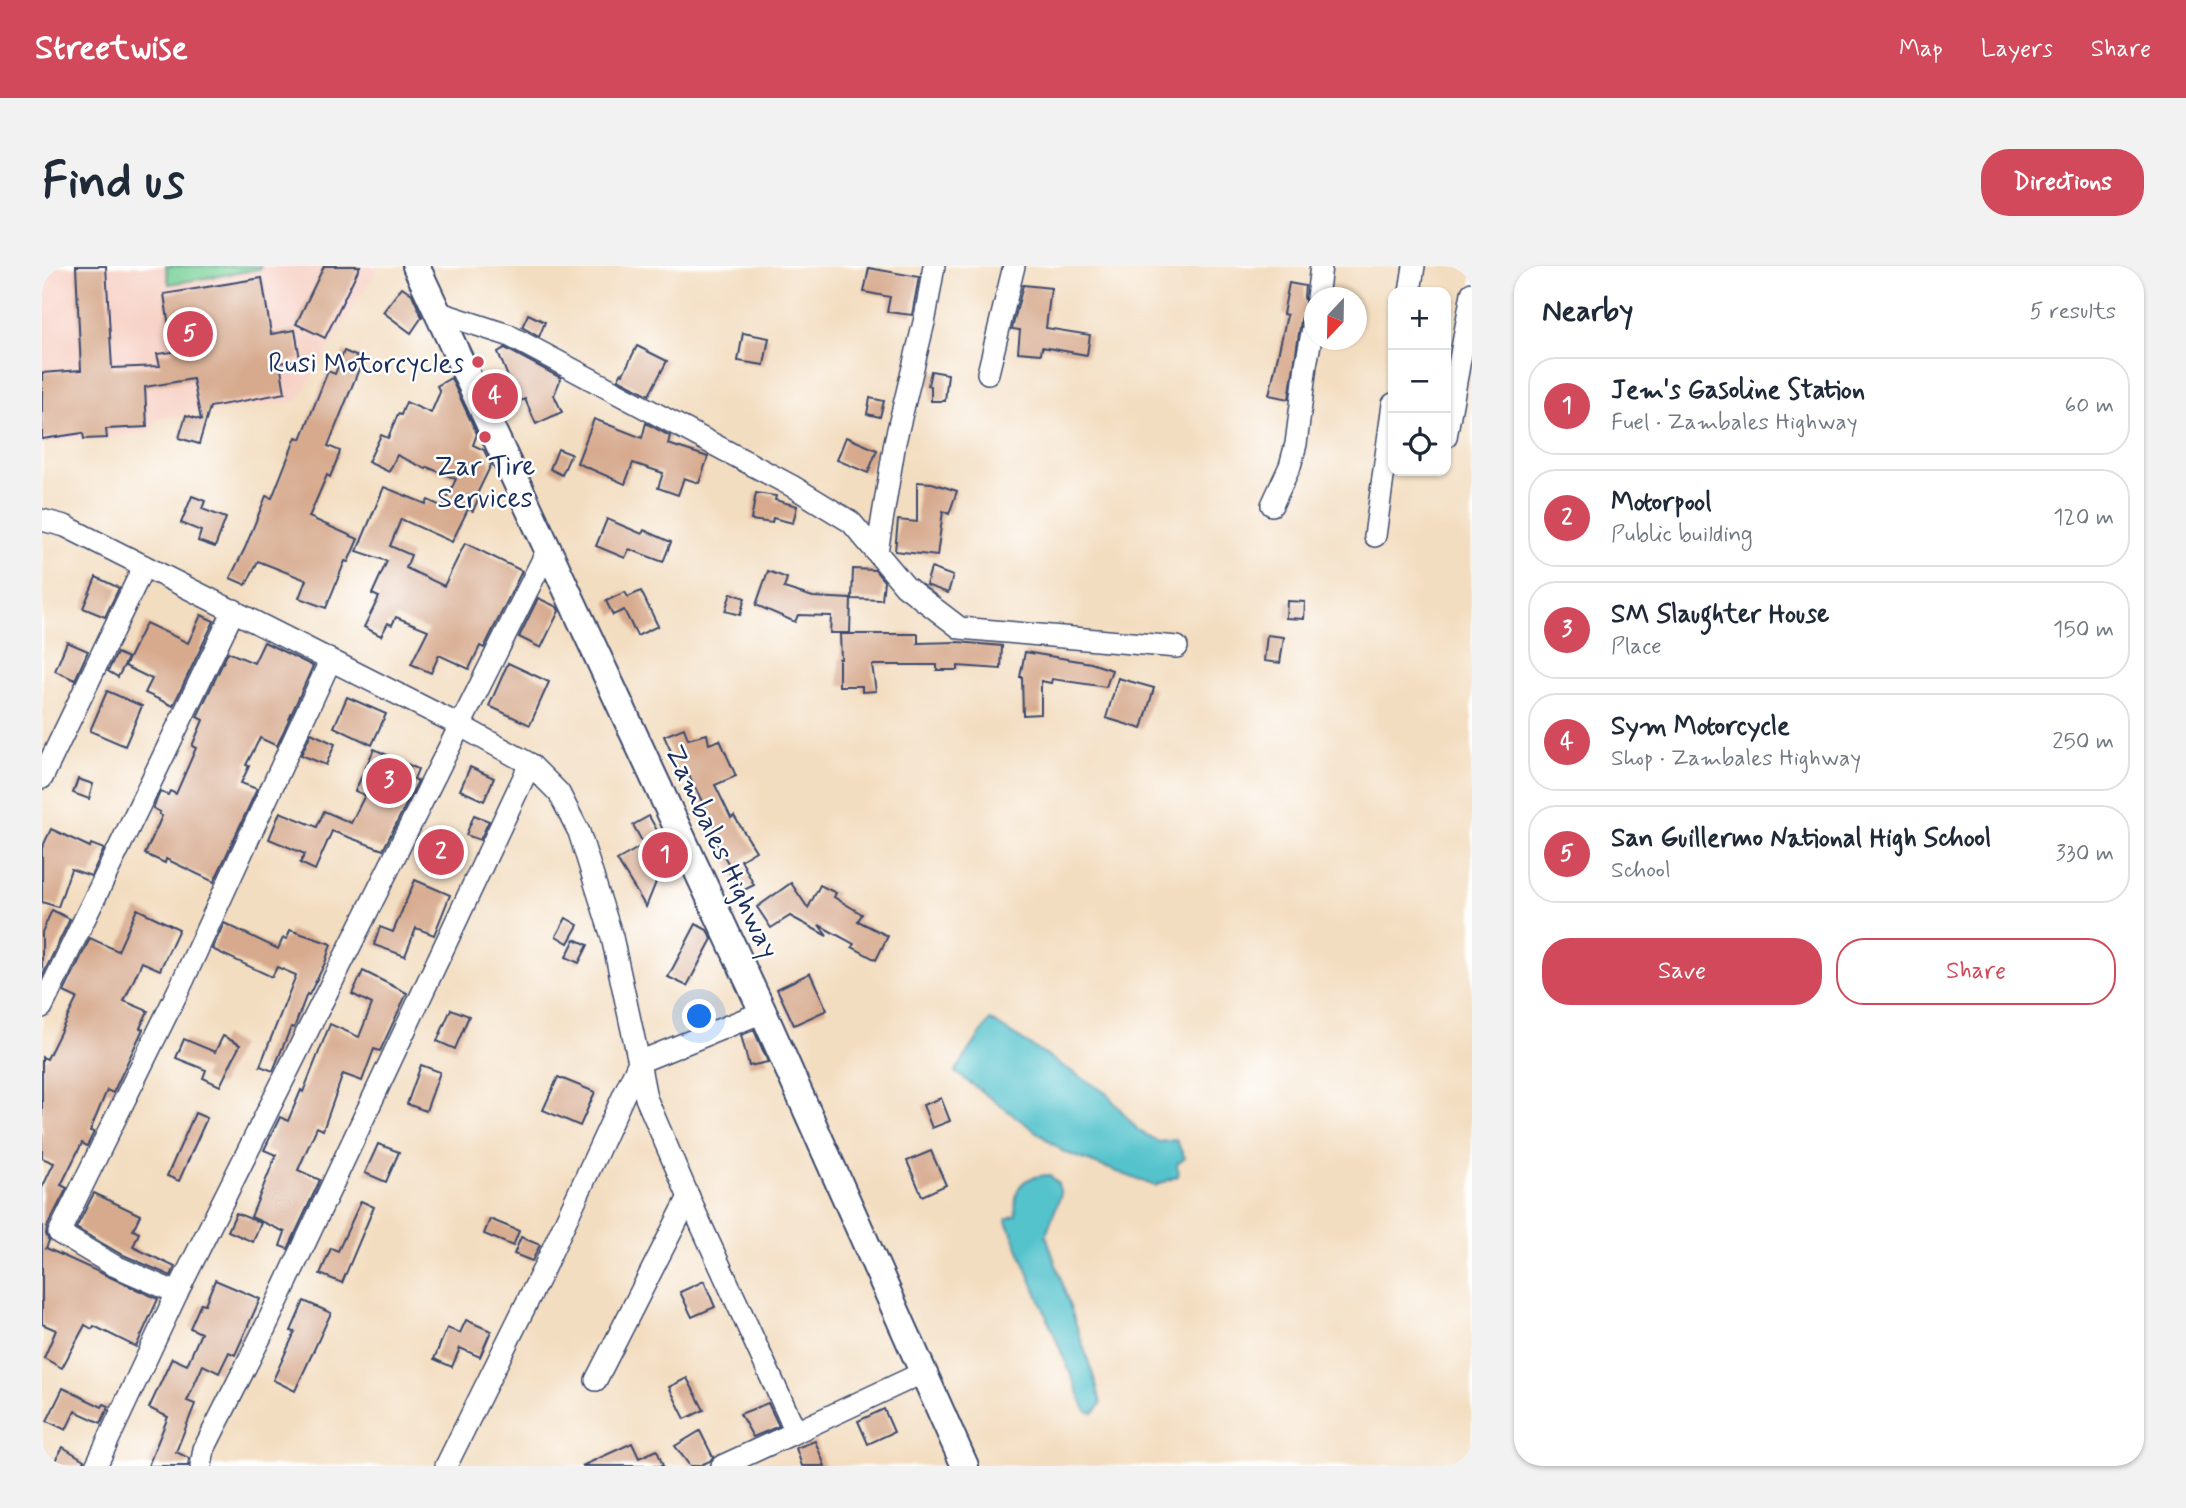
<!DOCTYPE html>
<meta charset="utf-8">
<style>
body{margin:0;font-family:Mynerve,sans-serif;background:#f2f2f3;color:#1f2937}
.controls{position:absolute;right:21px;top:21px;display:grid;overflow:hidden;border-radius:14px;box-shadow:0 2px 5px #0004}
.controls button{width:63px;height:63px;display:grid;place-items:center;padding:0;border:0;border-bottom:2px solid #e0e1e3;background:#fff;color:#1f2937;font:35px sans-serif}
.compass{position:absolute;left:1262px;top:21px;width:63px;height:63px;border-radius:50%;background:#fff;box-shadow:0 2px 5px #0004;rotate:202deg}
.you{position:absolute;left:658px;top:751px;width:24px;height:24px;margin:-18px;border:5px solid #fff;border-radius:50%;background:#1a73e8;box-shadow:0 0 0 10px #1a73e833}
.badge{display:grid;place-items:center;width:46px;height:46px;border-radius:50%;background:#d1495b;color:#fff;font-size:23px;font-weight:700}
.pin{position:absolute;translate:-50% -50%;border:4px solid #fff;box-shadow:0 2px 7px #0006}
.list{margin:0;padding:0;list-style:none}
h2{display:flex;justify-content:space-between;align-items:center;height:91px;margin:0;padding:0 28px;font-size:30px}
h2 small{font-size:23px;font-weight:400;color:#747a83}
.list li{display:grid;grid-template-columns:46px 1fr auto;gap:21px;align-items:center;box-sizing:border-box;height:98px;margin:0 14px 14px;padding:0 14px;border:2px solid #e0e1e3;border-radius:28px}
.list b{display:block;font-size:26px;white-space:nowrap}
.list p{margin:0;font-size:23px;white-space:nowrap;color:#747a83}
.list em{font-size:23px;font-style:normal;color:#747a83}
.actions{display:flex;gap:14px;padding:21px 28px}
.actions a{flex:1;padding:16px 0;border:2px solid #d1495b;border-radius:28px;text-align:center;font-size:24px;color:#d1495b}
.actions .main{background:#d1495b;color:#fff}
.icon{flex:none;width:38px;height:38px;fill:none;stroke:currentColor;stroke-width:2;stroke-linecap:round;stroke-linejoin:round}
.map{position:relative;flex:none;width:1430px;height:1200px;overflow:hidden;border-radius:28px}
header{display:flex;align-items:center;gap:42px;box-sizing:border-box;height:98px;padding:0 35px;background:#d1495b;color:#fff}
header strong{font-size:33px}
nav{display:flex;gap:38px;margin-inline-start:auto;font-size:24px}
.intro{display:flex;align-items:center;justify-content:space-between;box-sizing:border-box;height:168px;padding:0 42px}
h1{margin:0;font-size:49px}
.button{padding:18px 32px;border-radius:28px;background:#d1495b;color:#fff;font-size:24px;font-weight:700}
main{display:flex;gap:42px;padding:0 42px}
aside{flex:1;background:#fff;border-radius:28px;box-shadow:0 2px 5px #0004}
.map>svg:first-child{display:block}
.built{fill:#f7d1c6}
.green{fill:#77d096;stroke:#49807a;stroke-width:2}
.water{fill:#55c3cc;stroke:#387995;stroke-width:2}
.building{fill:#d7aa8e}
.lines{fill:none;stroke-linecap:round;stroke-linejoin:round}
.minor-casing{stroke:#3b496d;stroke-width:24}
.major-casing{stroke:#3b496d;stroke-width:30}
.minor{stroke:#fff;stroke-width:21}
.major{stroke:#fff;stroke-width:26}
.poi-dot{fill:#d1495b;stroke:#fff;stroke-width:2.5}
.labels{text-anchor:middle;stroke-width:5;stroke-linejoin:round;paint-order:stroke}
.poi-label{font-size:28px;fill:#1b2f5e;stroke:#fff;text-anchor:end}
.street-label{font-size:28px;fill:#1b2f5e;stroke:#fff}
</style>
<header>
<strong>Streetwise</strong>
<nav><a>Map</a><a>Layers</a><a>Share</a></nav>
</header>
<div class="intro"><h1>Find us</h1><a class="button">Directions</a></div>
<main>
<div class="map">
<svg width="1430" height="1200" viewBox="0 0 1430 1200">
<rect width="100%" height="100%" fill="#fff"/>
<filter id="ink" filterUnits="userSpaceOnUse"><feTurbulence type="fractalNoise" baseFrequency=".0143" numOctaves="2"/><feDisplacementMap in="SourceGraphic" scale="14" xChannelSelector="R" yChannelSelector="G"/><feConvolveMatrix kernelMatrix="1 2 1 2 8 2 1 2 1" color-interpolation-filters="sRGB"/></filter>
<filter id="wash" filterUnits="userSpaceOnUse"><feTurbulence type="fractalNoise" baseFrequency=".00686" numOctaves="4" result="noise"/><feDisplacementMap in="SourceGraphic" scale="28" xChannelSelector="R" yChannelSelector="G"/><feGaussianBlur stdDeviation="1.57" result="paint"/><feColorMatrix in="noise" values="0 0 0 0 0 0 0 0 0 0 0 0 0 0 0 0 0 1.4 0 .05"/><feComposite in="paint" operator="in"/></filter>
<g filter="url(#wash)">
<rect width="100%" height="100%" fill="#f3ddc0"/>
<!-- built -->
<path class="built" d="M0,0h337l-82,135 -138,17 -11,15 -106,11z"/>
<!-- green -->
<path class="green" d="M124,0h94l1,3 -92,15z"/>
<!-- water -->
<g class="water">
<path d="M948,754l116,73 32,37 21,12 17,-2 9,18 -8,6 1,12 -23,10 -91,-34 -109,-80z"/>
<path d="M1008,909l8,9 3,10 -15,41 51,152 4,17 -7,9 -8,-2 -80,-192 10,-4c-3,-29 6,-39 34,-40z"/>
</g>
<g id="blocks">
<!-- building -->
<g class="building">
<path d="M34,0h30l6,102 48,-2 -3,-12 16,-2 -9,-58 98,-16 9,56 24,-4 5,29 -20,4 5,30 -75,14 -11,37 -20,-6 7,-23 15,5 -8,-41 -48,8 2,40 -41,2 1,9 -23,1 -1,-6 -41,6v-66l39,-3z"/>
<path d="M282,0h36l-35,72 -29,-14z"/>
<path d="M827,2l50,9 -7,38 -25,-3 3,-15 -26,-5z"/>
<path d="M1247,17l16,3 -1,11 2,8 -5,15 -12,79 -20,-4 18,-80 -4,-1z"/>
<path d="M981,19l28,3 -5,40 44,7 -3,20 -45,-8 -1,7 -23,-2 2,-22 -8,-1z"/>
<path d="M360,21l10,7 10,23 -11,16 -28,-21z"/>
<path d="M486,48l17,8 -6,15 -17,-10z"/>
<path d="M701,67l26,5 -5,27 -26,-4z"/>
<path d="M595,80l30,15 -18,34 -31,-16 3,-6 2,1z"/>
<path d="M463,82l56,30 -7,17 8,17 -26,12 -11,-25 -7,3 -20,-50z"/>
<path d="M302,85l19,8 -35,87 12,5 -1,4 -9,22 -3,-2 -18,42 49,22 -10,23 -3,-1 -19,47 -27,-10 7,-18 -48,-19 -12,24 -16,-7 15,-30 21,-52 6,2 24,-61 5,2 27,-68 7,3z"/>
<path d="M889,105l17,3 -3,27h-14v-15l-3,-1z"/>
<path d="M409,112l26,56 -4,11 11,5 7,15 -14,29 3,1 -7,16 -5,-2 -16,33 -51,-23 -11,27 21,9 -5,13 38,18 21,-43 57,28 -38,77 -4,-2 -11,23 -30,-14 -8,18 -20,-9 17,-34 -32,-13 -4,8 -4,-2 -7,13 -17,-9 15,-30 -7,-3 15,-33 -30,-10 27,-64 42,17 2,-4 15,7 13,-28 -29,-12 -1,2 -29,-14 -8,17 -21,-10 13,-27 7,3 10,-24 3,1 5,-13 25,11 9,-21 -3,-6z"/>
<path d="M828,132l14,3 -4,16 -13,-3z"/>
<path d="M552,153l48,19 4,-15 24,13 -2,8 40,13 -9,26 -15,-5 -6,17 -20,-7 5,-15 -30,-10 -8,21 -48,-21z"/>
<path d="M804,171l31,13 -9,23 -31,-13z"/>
<path d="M516,183l13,5 -9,21 -12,-6z"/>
<path d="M875,216l15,1 25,8 -8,23 -6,-3 -6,45 -42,-5 3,-31 19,2z"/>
<path d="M714,227l20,3 -1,4 22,6 -4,17 -20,-5 -1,5 -21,-3z"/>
<path d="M150,230l13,5 -3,8 24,9 -11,29 -17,-6 3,-10 -20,-8z"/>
<path d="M565,253l35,15 2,-4 27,12 -8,20 -34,-13 -4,9 -29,-12z"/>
<path d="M889,302l22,8 -5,17 -22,-8z"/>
<path d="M811,303l22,1 9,11 -2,19 -30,-1z"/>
<path d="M726,305l19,7 -3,10 29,9 38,2 -1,34h-20l1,-17 -33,-1 -3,7 -39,-17z"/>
<path d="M54,311l23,11 -14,29 -22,-9z"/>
<path d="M599,325l17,35 -21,10 -13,-26 -11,5 -7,-14 19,-9 3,5z"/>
<path d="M689,327l14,5 -5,17 -15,-4z"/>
<path d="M496,332l19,9 2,4 -18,37 -22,-11z"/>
<path d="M1245,335l18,1 -1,17 -18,-1z"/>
<path d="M159,349l13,6 -41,85 -28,-13 7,-14 -27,-13 21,-43 42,20z"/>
<path d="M798,368h78v9l40,-1 44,4 -1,23 -43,-3v4h-21v-5h-65l4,26 -14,1v-6h-23v-27h2z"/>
<path d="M1225,369l17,2 -4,26 -16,-2z"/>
<path d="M25,376l21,9 -13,29 -20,-9z"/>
<path d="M222,376l49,24 -36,80 -17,-8 -14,27 3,1 -8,17 16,6 -43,93 -48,-23 -1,4 -20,-9 17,-38 -3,-2 1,-2 -7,-4 7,-16 8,3 2,-4 6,3 20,-46 -4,-2 11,-26 -6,-3 31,-65 26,11z"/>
<path d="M983,386l66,11 21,7 -6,17 -54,-8 -1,4 -10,-2v33l-18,1 -1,-38h-2z"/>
<path d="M75,387l11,5 -10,19 -10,-6z"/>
<path d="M466,397l41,19 -19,43 -41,-19z"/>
<path d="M1076,412l36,10 -12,41 -36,-11z"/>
<path d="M65,425l35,15 -17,40 -35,-15z"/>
<path d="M305,431l39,17 -14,31 -38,-18z"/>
<path d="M642,462l4,11 19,-5 2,10 11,-4 16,36 -21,9 16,33 3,-2 22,35 -15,9 13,25 -14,7 -10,-20 3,-1 -24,-39 6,-4 -26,-53 -6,3 -19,-42z"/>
<path d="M269,467l24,11 -9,21 -25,-10z"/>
<path d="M332,483l44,20 -4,10 4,2 -35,69 -51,-19 -17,39 -15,-7 5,-9 -36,-15 11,-27 37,15 7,-16 27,12 14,-28 -10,-4z"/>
<path d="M428,501l24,11 -10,23 -24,-11z"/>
<path d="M36,513l15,5 -4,15 -16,-6z"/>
<path d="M432,549l15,6 -9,19 -14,-5z"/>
<path d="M607,550l10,18 -16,9 -10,-18z"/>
<path d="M9,563l39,18 1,-3 13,5 -13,27 -20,-7 -13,38 -16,-5v-54z"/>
<path d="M396,571l21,8 -9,20 -20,-8z"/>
<path d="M598,581l18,30 -12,30 -29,-47z"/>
<path d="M373,614l35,15 -16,40 -18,-7 -11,28 -31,-11 6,-18 13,5z"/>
<path d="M749,617l17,25 12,-23 16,8 -2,4 28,17 -4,7 30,15 -12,24 -24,-13 2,-3 -35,-19 8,11 -37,-20 -19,12 -14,-21z"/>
<path d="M95,643l42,20 -19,41 -18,-8 -18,39 24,10 -8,17 3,1 -30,64 -6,-3 -17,41 4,1 -7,14 -5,-3 -21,42 6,3 -20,39 -1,7 3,7 -3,7 112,51 -22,48 -42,-21 -2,3 -7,-4 -23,43 -18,-10 12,-28 -14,-6v-136l12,-25 -12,-5v-101l5,2 30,-61 -13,-6 26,-54 28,13z"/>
<path d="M10,644l18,9 -28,58v-45z"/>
<path d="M524,652l12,7 -10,18 -12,-7z"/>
<path d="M182,657l54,26 5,-11 4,1 3,-9 41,14 -6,19 -16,32 -2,-1 -13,34 -3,-1 -18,44 -13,-5 36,-91 -19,-8 -5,10 -60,-28z"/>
<path d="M654,658l11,6 5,9 -25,47 -19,-9z"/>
<path d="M533,673l13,6 -9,18 -13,-6z"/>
<path d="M321,705l44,22 -27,58 -6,-2 -12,32 -19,-7 -20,56 -6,-3 -19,43 22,10 -32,69 -8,-3 5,-14 -34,-15 25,-62 -12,-5 16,-33 8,4 13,-31 2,2 27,-68 29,13 13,-33 -20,-10z"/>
<path d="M768,707l17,37 -33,15 -17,-36z"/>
<path d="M409,743l18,7 -14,33 -18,-8z"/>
<path d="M712,764l14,32 -19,4 -8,-31z"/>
<path d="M181,770l17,9 -20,41 -17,-8 3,-8 -30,-12 8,-19 31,13z"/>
<path d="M379,799l19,7 -14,39 -19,-7z"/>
<path d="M516,811l37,15 -15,34 -37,-16z"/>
<path d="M899,832l9,23 -18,7 -9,-23z"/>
<path d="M153,847l12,5 -28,63 -12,-5z"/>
<path d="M336,878l21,8 -13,30 -21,-9z"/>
<path d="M889,885l15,34 -24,11 -15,-35z"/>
<path d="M52,927l46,22 -7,15 6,3 -6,14 42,20 -4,9 -52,-23 -43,-25z"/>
<path d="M319,935l13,6 -32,76 -22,-9 11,-26 7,3z"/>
<path d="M194,947l25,10 -8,19 -25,-11z"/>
<path d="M448,953l29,12 -6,15 -29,-12z"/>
<path d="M479,971l19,8 -8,16 -18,-7z"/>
<path d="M173,1014l45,19 -25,56 -6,-3 -10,21 -16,-8 -16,36 8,3 -19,48 13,6 -1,8h-40l20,-49 -19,-9 23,-50 15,7 14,-32 -11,-5 11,-25 4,1z"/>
<path d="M662,1015l11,26 -23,10 -12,-25z"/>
<path d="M262,1035l27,12 -36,78 -22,-11 22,-48 -4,-1z"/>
<path d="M424,1054l25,11 -11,26 -20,-9 -8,19 -18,-8 13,-31 13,5z"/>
<path d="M645,1112l17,32 -19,9 -16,-32z"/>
<path d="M21,1122l39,19 2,-3 5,2 -8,17 -26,-12 -9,19 -19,-9z"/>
<path d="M726,1137l11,23 -26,11 -13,-23z"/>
<path d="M842,1143l10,23 -26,12 -10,-23z"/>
<path d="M658,1165l13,26 -3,4 -12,5h-8l-15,-20z"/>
<path d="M773,1175l10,25h-23l-6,-18z"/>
<path d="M590,1177l7,15 18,-8 6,16h-81z"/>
<path d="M21,1181l21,13 -1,6h-31z"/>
</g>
</g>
</g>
<g filter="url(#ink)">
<use href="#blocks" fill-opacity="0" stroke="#3b496d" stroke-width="2"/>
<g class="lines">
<!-- minor casing -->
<g class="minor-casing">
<g id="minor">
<path d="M1368,26l4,-26"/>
<path d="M1275,32l4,-32"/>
<path d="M395,46l71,23 284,151 59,36 54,64 55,42 217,19"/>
<path d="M946,107l26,-107"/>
<path d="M1404,171l26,-144"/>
<path d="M1230,239l18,-39 6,-22 10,-79 8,-43"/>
<path d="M0,254l23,6 396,200 69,38 29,29 20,39 33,105 27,125 -96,208 -97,196"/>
<path d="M1333,270l18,-132"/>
<path d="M835,286l18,-110 30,-124 9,-52"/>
<path d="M0,512l102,-212"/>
<path d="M0,741l192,-397"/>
<path d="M135,1027l-64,-28 -54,-32 123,-250 148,-322"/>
<path d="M554,1114l93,-183"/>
<path d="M754,1166l126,-59"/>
<path d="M54,1200l81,-173 371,-744"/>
<path d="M159,1200l3,-17 61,-121 265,-564"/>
<path d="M680,1200l74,-34 -99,-216 -51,-118 -7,-36 124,-50"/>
</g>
</g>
<!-- major casing -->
<g class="major-casing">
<path id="major" d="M374,0l347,746 202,454"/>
</g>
<!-- minor -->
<use href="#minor" class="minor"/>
<!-- major -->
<use href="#major" class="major"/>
</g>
</g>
<!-- markers -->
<g class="poi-dot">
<circle cx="436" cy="96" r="7"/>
<circle cx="443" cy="171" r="7"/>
</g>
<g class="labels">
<!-- poi labels -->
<g class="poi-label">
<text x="422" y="106">Rusi Motorcycles</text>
<text x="443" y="209" text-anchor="middle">Zar Tire<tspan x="443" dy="32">Services</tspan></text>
</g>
<!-- street labels -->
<g class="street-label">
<text transform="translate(681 585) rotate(65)" y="10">Zambales Highway</text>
</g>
</g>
</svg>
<div class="controls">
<button>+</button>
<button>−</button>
<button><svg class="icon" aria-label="locate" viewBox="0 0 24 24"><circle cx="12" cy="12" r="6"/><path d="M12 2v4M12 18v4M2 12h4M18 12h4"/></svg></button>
</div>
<svg class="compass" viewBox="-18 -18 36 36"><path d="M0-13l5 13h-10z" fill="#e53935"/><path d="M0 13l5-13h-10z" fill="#747a83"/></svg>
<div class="you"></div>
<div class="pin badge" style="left:623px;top:589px">1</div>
<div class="pin badge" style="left:399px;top:586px">2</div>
<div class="pin badge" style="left:347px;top:515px">3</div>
<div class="pin badge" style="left:453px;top:130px">4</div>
<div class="pin badge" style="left:148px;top:68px">5</div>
</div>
<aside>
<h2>Nearby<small>5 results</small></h2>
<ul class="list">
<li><span class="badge">1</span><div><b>Jem's Gasoline Station</b><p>Fuel · Zambales Highway</p></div><em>60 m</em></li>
<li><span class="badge">2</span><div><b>Motorpool</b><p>Public building</p></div><em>120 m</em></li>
<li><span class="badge">3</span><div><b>SM Slaughter House</b><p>Place</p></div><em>150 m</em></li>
<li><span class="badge">4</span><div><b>Sym Motorcycle</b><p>Shop · Zambales Highway</p></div><em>250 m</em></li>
<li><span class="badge">5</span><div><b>San Guillermo National High School</b><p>School</p></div><em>330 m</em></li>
</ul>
<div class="actions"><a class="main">Save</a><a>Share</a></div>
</aside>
</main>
